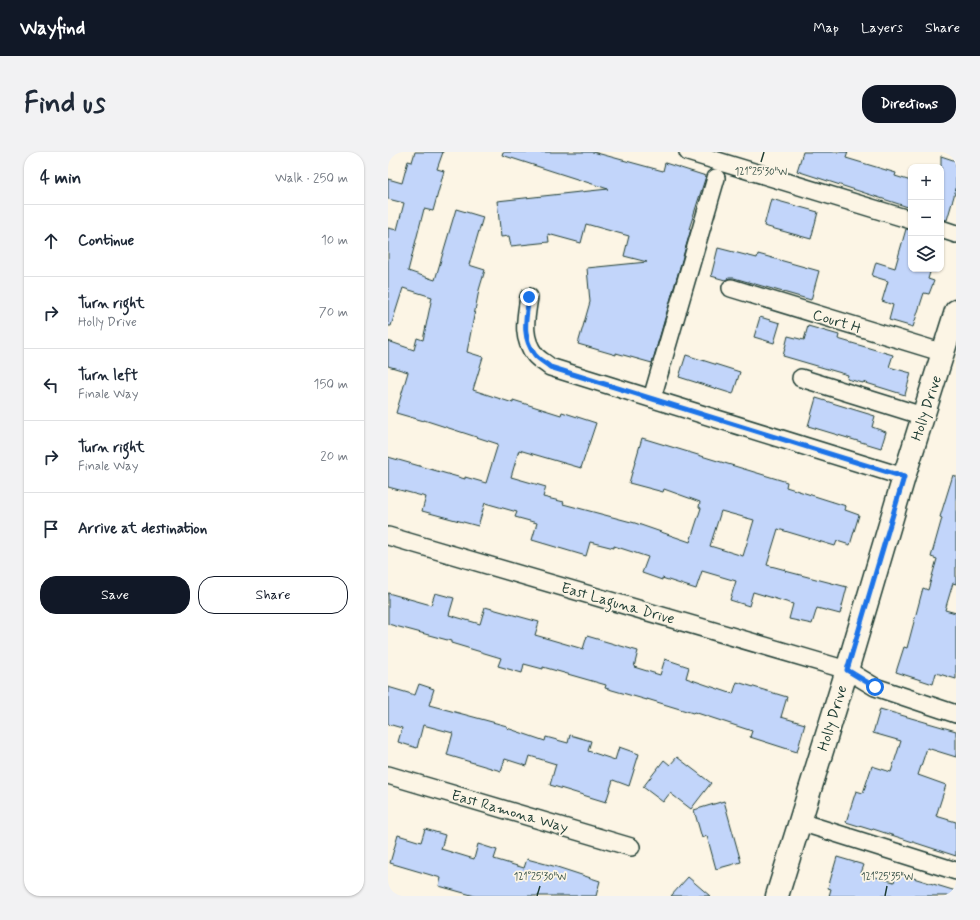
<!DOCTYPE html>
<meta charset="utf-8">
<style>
body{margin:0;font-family:Mynerve,sans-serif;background:#f2f2f3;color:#1f2937}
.controls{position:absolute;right:12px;top:12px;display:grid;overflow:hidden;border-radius:8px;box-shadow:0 1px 3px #0004}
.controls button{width:36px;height:36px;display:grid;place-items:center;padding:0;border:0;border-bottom:1px solid #e0e1e3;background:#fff;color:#1f2937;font:20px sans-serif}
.stop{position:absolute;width:12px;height:12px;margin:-9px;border:3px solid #1a73e8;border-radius:50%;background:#fff}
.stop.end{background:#1a73e8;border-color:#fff;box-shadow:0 1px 4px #0008}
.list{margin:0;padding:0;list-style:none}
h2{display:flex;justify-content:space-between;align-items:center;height:52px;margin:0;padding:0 16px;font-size:17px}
h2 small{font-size:13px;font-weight:400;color:#747a83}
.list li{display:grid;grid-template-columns:26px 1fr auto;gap:12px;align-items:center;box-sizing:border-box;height:72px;padding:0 16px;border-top:1px solid #e0e1e3}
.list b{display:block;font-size:15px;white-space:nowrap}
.list p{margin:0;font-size:13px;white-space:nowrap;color:#747a83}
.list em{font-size:13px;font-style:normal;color:#747a83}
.actions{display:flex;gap:8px;padding:12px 16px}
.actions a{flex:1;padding:9px 0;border:1px solid #111827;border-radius:16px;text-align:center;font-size:14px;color:#111827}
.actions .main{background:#111827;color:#fff}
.icon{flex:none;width:22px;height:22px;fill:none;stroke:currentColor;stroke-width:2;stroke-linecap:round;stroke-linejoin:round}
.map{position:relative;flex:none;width:568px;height:744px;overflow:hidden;border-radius:16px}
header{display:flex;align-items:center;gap:24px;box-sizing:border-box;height:56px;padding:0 20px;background:#111827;color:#fff}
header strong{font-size:19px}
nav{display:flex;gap:22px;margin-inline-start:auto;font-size:14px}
.intro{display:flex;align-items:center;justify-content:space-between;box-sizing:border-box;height:96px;padding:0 24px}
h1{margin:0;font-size:28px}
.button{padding:10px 18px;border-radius:16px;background:#111827;color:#fff;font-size:14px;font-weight:700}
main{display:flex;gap:24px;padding:0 24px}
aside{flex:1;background:#fff;border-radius:16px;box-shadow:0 1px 3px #0004}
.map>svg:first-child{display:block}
.building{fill:#c2d5fa;stroke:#1f3d34;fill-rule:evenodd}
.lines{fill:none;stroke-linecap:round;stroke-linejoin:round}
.minor-casing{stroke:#1f3d34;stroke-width:20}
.tertiary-casing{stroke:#1f3d34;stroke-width:25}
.minor{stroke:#fcf5e5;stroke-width:17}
.tertiary{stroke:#fcf5e5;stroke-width:22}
.route{stroke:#1a73e8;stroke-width:5}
.ticks{fill:none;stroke:#1f3d34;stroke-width:1.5}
.labels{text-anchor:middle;stroke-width:3.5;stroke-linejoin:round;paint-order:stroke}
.street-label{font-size:15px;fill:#1f3d34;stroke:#fcf5e5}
.ticks-label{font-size:10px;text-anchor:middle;fill:#1f3d34;stroke:#fcf5e5;stroke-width:3.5;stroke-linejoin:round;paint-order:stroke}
</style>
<header>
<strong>Wayfind</strong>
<nav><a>Map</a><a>Layers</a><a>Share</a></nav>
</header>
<div class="intro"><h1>Find us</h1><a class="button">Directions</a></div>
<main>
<aside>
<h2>4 min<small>Walk · 250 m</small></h2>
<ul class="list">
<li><svg class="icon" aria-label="ahead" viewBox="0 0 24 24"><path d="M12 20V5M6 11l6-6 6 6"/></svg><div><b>Continue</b></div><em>10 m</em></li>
<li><svg class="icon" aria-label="right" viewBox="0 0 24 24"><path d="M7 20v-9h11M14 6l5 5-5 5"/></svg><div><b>Turn right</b><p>Holly Drive</p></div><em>70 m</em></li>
<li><svg class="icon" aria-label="left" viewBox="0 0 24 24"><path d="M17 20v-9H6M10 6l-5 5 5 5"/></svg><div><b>Turn left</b><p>Finale Way</p></div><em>150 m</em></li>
<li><svg class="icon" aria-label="right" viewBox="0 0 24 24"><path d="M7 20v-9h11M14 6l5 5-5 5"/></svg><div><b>Turn right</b><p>Finale Way</p></div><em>20 m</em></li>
<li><svg class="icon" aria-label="arrive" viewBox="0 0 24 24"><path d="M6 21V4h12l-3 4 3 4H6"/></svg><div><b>Arrive at destination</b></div></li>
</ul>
<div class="actions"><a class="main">Save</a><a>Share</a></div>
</aside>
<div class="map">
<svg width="568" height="744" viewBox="0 0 568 744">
<rect width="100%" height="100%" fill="#fcf5e5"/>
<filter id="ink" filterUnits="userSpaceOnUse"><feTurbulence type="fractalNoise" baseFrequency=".025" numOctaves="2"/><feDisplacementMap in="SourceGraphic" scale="8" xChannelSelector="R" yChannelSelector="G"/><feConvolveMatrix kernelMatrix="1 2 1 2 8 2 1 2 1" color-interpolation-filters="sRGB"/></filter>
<g filter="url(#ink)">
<!-- building -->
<g class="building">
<path d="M27,0h28l-6,17 7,2 -11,40 -9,-2 -16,62 27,9 21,-71 27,8 -14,48 16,5 -6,20 -12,62 16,5 -10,33 40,13v-3l48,15 1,-3 34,11 -15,45 -62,-18 -8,27 35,10 -3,10 21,5 -1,2 72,19 55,19 11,-34 -2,-1 1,-5 -36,-13 -1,3 -34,-9 13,-45 145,44 -1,5 60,19 -1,4 14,5 -9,30 -13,-4 -2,5 -57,-17 -11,36 19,5 -1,1 62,16 -7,27 -23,-6 -5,16 -23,-5 4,-15 -40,-12 -4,14 -19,-6 6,-19 -34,-10 -6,18 -34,-11v2l-20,-7 6,-16 -34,-11v2l-24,-6 -4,14 -54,-16 5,-17 -22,-6 2,-5 -32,-9 -7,23 -56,-15 4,-14 -38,-10v-30l77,22v-2l21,6 12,-39 -74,-24v1l-28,-8 12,-41 -20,-6v-25l26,9 3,-12 6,2 9,-43 -29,-9 -12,38h-3v-98l9,2 7,-27 -16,-4v-20l14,4 6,-22 4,1zM333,359l33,9 -11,36 -33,-10z"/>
<path d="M115,0h90l70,19 2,-8 41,13 -17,53h2l-39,134 -36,-10v2l-38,-11 12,-42 -3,-34 60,-6 -23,-6 5,-20 -43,-12 -5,19 -33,-9 1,8 -38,4 -2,-10 -8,1 -4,-36 111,-12 -106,-34z"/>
<path d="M415,0h45l-2,6 50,15 -1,3 16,5v27l-114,-37z"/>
<path d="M553,4l15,5v28l-9,31 -6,-1z"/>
<path d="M383,47l47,13 -7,27 -47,-13z"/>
<path d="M518,77l5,1v39h20l-3,10 6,2 -5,13 -5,-1 -11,34 -24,-7 4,-15 -11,-4 6,-20 -16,-5 4,-14 19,6z"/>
<path d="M330,96l39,10 1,-4 61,17 -8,29 -77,-22h-5l-4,2 -14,-4z"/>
<path d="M372,165l20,6 -6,20 -20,-6z"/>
<path d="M420,174l31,9 -1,4 55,16 -4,12 22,6 -6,22 -42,-13v1l-16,-4 1,-4 -65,-19 5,-20 16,4z"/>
<path d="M298,203l54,17 -7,22 -54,-17z"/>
<path d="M428,246l59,18 -3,11 14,5 -5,16 -73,-22z"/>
<path d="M565,323l3,1v108l-3,-1 -8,27 11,3v66l-20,-6 -3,11 -37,-12 8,-25 3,1 16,-60 5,2 9,-31 -6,-2 11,-39 -2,-1z"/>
<path d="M0,441l43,12 4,-12 19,5 -5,17 31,9 5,-17 54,15 -4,13 48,14 4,-13 51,15 -4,16 26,8 5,-16 24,8 -3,11 47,16 4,-12 50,15 -6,20 24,7 -8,28 -47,-15 2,-6 -58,-19 -1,1 -46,-14v1l-42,-12 1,-3 -63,-18v2l-19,-5 -2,9 -24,-7 3,-8 -50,-15v-2l-63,-17z"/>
<path d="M31,532l15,5 -5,16 78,21v2l38,13 1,-4 22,6 2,-8 21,6 -3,10 27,9 4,-13 20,7 -10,32 -16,-6 -7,22 -56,-17 6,-21 -26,-8 -3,10 -22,-7 -4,12 -54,-16 6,-22 -30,-8 -6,23 -19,-6 4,-14 -14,-4v-37l27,8z"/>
<path d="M492,557l76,22v26l-29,-9 -9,27 28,10 -10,31 20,6v34l-83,-27 -1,1 -26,-8 10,-31 7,2 9,-27 19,6 10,-31 -28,-8z"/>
<path d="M289,605l34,26 -20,26 -21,-16 -7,9 -20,-15 21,-27 6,5z"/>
<path d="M336,649l17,61 -25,7 -9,-33 -5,2 -8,-28z"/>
<path d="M37,677l20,6 -4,14 33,10 4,-15 19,6 -3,9 30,9 3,-9 30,8 43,14 -4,15h-121l-36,-10 2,-8 -51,-15 8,-28 23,7z"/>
<path d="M449,705l27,8 -3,8 33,9 3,-9 59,18v5h-127l2,-7 -3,-1z"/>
<path d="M300,725l22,19h-39z"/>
</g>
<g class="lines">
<!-- minor casing -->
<g class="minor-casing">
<g id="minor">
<path d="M300,0l223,68"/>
<path d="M553,77l15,5"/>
<path d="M343,136l213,65"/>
<path d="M141,145c-3,21 -8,40 6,58 4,5 11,8 15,12l354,110"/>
<path d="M413,226l122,38"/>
<path d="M264,246l64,-220"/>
<path d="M0,384l459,134 28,17 81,27"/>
<path d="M0,623l243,72"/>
<path d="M412,670l156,49"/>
</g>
</g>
<!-- tertiary casing -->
<g class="tertiary-casing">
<path id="tertiary" d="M389,744l70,-226 57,-193 52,-166"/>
</g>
<!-- minor -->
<use href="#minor" class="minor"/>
<!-- tertiary -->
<use href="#tertiary" class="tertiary"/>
</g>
</g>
<g class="lines" filter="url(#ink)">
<!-- route -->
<path class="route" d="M141,145c-3,21 -8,40 6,58 4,5 11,8 15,12l354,110 -57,193 28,17"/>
</g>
<!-- ticks -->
<path class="ticks" d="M373,10l3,-10M149,744l3,-10M497,744l2,-10"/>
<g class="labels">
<!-- street labels -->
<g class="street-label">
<text transform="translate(449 169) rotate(17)" y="5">Court H</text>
<text transform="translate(538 256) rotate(-72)" y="5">Holly Drive</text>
<text transform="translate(230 451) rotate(16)" y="5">East Laguna Drive</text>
<text transform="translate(444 566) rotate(-73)" y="5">Holly Drive</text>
<text transform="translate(122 659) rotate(16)" y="5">East Ramona Way</text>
</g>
</g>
<g class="ticks-label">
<text x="373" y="23">121°25'30"W</text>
<text x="152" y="728">121°25'30"W</text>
<text x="499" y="728">121°25'35"W</text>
</g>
</svg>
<div class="controls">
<button>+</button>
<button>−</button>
<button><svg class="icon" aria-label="layers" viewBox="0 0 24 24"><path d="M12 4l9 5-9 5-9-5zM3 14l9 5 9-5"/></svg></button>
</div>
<div class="stop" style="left:487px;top:535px"></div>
<div class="stop end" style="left:141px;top:145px"></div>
</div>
</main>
